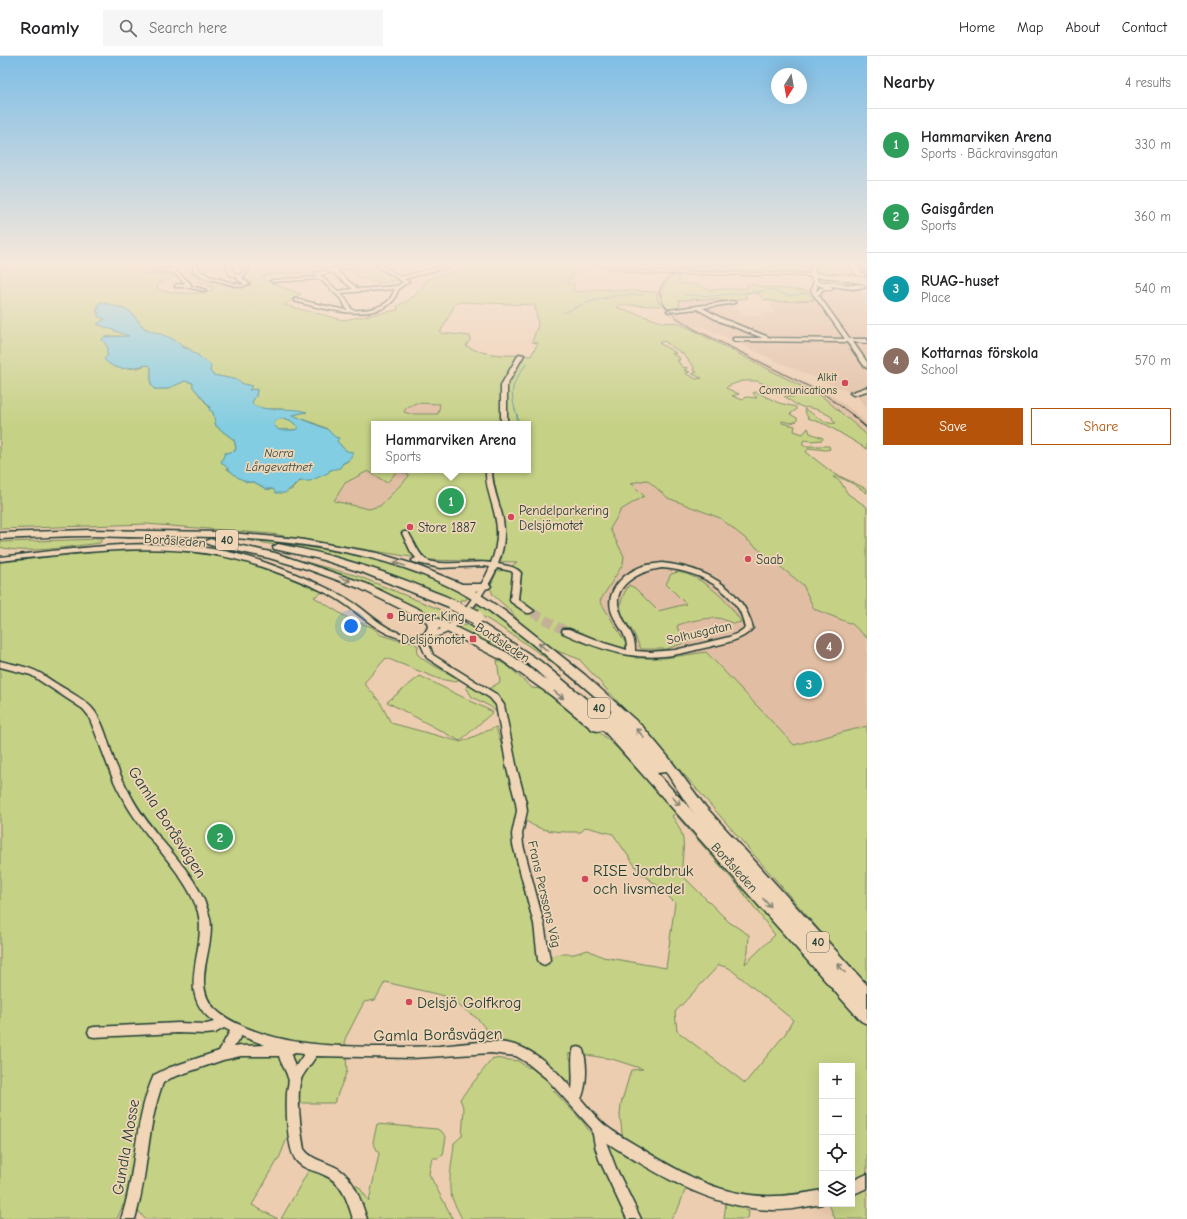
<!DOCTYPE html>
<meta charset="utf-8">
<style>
body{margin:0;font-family:"Comic Neue",sans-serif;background:#f6f6f6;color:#202124}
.controls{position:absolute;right:12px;bottom:12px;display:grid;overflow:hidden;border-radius:0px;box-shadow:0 4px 16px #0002}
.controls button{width:36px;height:36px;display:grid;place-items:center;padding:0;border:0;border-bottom:1px solid #e0e0e0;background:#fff;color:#202124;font:20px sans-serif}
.compass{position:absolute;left:771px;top:12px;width:36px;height:36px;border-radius:50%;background:#fff;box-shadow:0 4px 16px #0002;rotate:191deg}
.you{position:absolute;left:351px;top:570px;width:14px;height:14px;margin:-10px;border:3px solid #fff;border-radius:50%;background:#1a73e8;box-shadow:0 0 0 6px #1a73e833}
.badge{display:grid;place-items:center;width:26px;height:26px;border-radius:50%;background:#b45309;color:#fff;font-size:13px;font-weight:700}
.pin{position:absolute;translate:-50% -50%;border:2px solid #fff;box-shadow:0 1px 4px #0006}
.popup{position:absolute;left:371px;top:365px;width:160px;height:52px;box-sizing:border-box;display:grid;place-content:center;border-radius:0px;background:#fff;filter:drop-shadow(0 1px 3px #0005);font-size:13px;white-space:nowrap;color:#757577}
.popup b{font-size:15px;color:#202124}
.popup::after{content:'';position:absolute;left:50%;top:100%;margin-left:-8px;border:8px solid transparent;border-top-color:#fff}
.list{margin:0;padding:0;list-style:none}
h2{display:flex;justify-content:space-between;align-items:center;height:52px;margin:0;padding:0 16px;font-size:17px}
h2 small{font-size:13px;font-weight:400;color:#757577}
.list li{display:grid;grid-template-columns:26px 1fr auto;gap:12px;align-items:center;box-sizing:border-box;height:72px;padding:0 16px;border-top:1px solid #e0e0e0}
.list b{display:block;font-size:15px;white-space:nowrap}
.list p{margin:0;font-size:13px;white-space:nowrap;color:#757577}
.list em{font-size:13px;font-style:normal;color:#757577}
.actions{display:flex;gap:8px;padding:12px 16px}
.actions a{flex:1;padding:9px 0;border:1px solid #b45309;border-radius:0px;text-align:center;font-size:14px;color:#b45309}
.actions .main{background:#b45309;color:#fff}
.icon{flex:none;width:22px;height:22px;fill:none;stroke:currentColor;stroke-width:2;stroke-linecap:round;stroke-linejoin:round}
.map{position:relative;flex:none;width:867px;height:1163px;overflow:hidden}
header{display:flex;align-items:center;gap:24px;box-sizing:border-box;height:56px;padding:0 20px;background:#fff;border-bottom:1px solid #e0e0e0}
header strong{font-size:19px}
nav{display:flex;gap:22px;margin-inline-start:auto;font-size:14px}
.search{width:280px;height:36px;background:#f6f6f6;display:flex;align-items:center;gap:10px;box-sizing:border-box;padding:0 14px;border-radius:0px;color:#757577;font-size:15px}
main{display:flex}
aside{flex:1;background:#fff}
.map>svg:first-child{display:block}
.built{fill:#e1bea3}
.green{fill:#c5d185;stroke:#72875c;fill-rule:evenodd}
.water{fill:#82cde2;stroke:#5a939c;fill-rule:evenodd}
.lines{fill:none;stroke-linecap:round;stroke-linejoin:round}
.stream-far1{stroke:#5a939c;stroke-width:1}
.stream{stroke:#5a939c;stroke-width:1.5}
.minor-tunnel-far1{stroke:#c4b097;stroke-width:7;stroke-dasharray:7 3.5;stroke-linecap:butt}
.minor-tunnel{stroke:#c4b097;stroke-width:9;stroke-dasharray:9 4.5;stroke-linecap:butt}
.minor-casing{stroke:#1f3d34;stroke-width:3}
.major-casing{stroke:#1f3d34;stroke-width:3}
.highway-casing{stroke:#1f3d34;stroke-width:3}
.minor{fill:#f0d5b7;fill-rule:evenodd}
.major{fill:#f0d5b7;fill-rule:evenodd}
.highway{fill:#f0d5b7;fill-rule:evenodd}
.rail-far1{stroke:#1f3d34;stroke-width:1}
.rail{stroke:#1f3d34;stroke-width:1.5}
.major-bridge-casing{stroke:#1f3d34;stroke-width:8;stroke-linecap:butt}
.highway-bridge-far1-casing{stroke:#1f3d34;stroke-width:12;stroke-linecap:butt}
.highway-bridge-casing{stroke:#1f3d34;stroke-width:16;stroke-linecap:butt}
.major-bridge{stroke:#f0d5b7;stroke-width:6}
.highway-bridge-far1{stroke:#f0d5b7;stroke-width:10}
.highway-bridge{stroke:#f0d5b7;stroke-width:14}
.oneway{stroke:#7d816f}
.poi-dot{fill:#d1495b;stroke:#f0d5b7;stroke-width:1.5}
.labels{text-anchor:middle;stroke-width:3.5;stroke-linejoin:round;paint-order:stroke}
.far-poi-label{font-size:11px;fill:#1f3d34;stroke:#f0d5b7;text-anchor:end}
.far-water-label{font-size:12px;font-style:italic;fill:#294b45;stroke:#f0d5b7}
.shield{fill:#f0d5b7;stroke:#5e6b5b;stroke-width:1}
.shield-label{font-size:12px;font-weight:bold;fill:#1f3d34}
.poi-label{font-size:13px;fill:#1f3d34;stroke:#f0d5b7;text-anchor:start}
.street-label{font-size:13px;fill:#1f3d34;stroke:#f0d5b7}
.near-street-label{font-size:16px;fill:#1f3d34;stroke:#f0d5b7}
.near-poi-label{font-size:16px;fill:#1f3d34;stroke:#f0d5b7;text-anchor:start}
</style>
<header>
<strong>Roamly</strong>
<div class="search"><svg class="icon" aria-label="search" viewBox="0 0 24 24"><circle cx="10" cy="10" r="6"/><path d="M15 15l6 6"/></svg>Search here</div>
<nav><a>Home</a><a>Map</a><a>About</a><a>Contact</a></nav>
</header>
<main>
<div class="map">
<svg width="867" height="1163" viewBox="0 0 867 1163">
<rect width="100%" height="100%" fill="#edcdb0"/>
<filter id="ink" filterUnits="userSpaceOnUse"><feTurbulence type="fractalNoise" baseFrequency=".025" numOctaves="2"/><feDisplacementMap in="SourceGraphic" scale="8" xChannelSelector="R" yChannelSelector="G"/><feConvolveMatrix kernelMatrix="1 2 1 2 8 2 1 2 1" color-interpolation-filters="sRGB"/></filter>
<g filter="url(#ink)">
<!-- built -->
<g class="built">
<path d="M252,209h29l1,7h-22l-8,-3z"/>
<path d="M687,209h7l-21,10 -11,15 -1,7 4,9 13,-6 39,-1 12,5 17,11 15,1v-3h13l-3,-9 5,-2 49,-1 -4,-7 1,-3 30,-1 15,6v112l-11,-13 -78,-33 -74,-35 -11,-1 141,71 22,16 11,11v11l-23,-21 -85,-50 -80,-41 -13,-10 -9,-14 2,-13 6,-7z"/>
<path d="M416,347l24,1 -1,10h-29l-6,-2 1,-4z"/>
<path d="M368,415l19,12 10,-12 10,2 2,3 -29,30 -11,3 -35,-8 11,-18z"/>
<path d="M647,424l22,18 51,20 83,67 11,24 38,15 15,14v88l-73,19 -88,-93 -41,6h-30l-35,-57 23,-37v-8l-13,-27 11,-19 22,-14 -12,-13z"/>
</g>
<!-- green -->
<g class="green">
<path d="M26,209h106v4l12,5 33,1 -1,2 -17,6 -2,4 3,3c13,3 43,6 54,-1l-1,-2 -10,-3 -13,-11c14,-5 42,25 62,10l-7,-5 7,-9c3,0 6,3 9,3 11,2 42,2 52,-4l-2,-3h15l-23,8 -42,3 6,5 34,13 -17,11 59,15 55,-10 -1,-4c13,-5 24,-14 30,-27l50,-14 72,2 3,-2h21l1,2 -2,3 4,3 -4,2 1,3 -6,1 1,4 7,1 -3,6 9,2 13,-3 63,3v7l4,7 -40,-1 -5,2 46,15 17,1 145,75 43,37v14l-40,-24 -19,-7 -4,-9c10,4 21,17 32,14l-3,-2 -1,-4 -13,-7 -13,-3 -1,1 -10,-4 -11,-8 10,1 -37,-16h-15l-14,5 -2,2 13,6 -7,2 11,4 3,-3 11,1 -4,-5 3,-1 23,11 17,4v3l-6,4 7,4v3l-6,2 -9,-2v2l13,3 -1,5 9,3 5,-6 2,5 13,5 -1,2 -11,1 -7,-1 -2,4 2,2h25l1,3 -4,1 -17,-2 -3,4 27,21 34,16v4l-2,-1c-6,-5 -25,-17 -32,-15l7,4 8,13 19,13v131l-15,-14 -38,-15 -11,-24 -83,-67 -52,-20 -21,-18 -16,3 13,13 -23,14 -11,19 14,27 -1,8 -23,37 35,57h30l41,-6 88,93 73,-19v259l-179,-206 -109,-120 -30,-11 -29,-25 -9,-12 -18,-16 -3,-8 7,-16 9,-1 7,2v30l5,6 11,5 -10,-13 3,-28 -2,-2 -8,-4 5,-4 -91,-2 -2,-5 -13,2 -139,-23 -126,-10 -146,5v-261h23zM101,246l29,9 14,17 45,21 21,18v4l3,4 25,5 5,4 9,2 -4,4h9l-1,6 -4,6 1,3 9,4h18l26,3 -14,3c7,3 31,11 35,14 8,7 12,17 21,23v9c-16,7 -29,19 -48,20l-9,9 -25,-1 -12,-7h-7l-20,-13 9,-21 -2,-8 -18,-14 -3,-14 -20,-25v-4l-8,-2 -18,8h-13l-3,-5v-17l-2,-2c-5,0 -9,3 -13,3 -11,1 -25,-1 -32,-9l4,-4v-7l-6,-9c9,-5 18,-2 27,-3l-17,-8 -7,-9 -7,-3 1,-3 -3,-2zM461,246l74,3 3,20 -6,17 6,1 -7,13c-23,-2 -41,2 -65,-10l4,-6v-4l-30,-3 15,-29zM664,285l19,13 11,13 -1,3 4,2 -5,2 10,4 -6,1 -11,-6 5,-1 -6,-2 4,-2 -6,-1 -5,-7h3l-1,-3 -7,-3 4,-1 -17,-10zM416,347l24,1 -2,10h-28l-6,-2 2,-4zM374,368h154v46h-154zM368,415l19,12 10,-12 10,2 2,3 -29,30 -11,3 -35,-8 11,-18z"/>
<path d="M636,209h51l-10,5 -6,-2 -33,1z"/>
<path d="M694,209h114l-2,8 -10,1 -116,-2z"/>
<path d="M816,209h17l13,11 -29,-4z"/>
<path d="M371,212h10l19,11c-10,3 -27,7 -36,-1h-4l-8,-6z"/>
<path d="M673,219h7l-2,2 2,7h15l15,6 38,-2 -1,-3 8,-1 3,2 49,5 7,9 -38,2 -13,-3 -5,-6h-14l3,5 -21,4 -9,-3 -38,1 1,9 -12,1c-11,-12 -7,-25 5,-35z"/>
<path d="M282,362l8,2 10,8 -6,2h-15l-6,-5 2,-4z"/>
<path d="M234,482l44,4 87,15 54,15 50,22 -3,6h-6v4c-48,-22 -96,-41 -147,-52 -26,-6 -53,-9 -79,-14z"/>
<path d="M102,483l-2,4c-28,3 -75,12 -100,4v-5z"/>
<path d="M120,494c34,-1 68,-1 101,6 36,8 69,22 102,36l-9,5 37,23 21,7 9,8 16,5 17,3 4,3 -1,8 10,8 32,17 -3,3 -17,-3 -53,-21 -22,25 16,19 11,21 70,19 35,-15 20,67 1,16 -5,25 7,36 23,87 19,-4h13l14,-4 15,7 63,11 9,-65 -18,-18 -17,-12 -27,-39 -27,-7 -5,5c-19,0 -40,1 -56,-12l-1,-20 -17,-77 -16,-16 -19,-10 -6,-10 6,-2 15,5 13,-8 -3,-22 11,6 24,22 10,1 46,33 28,25 62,66 189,213v193h-32l-6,-15h23v-138h-30v128l-74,5 -59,-19 -11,29 -7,10h-209c-4,-9 -11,-20 -12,-29 -1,-17 3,-32 4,-47l8,-7 2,-27 -4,-10 33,-41 25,3 11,7 6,-7 -24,-16 -18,-7 -15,-19 -33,-23 -60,-14 -10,18 -11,2 -19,37 2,32 -13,32h-33l-21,53 -28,49 26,14h-133l-12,-15 -10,1 -6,14h-117v-657zM675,758l64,73 36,48 -30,29 3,-13 1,-16 -20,-13 -47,-47c-1,-27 8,-34 -10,-59zM719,909l10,3 64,52 -8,14 -40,49 -68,-52 -2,-19zM574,997l38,6 31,10 -12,1 -10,34 -1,12 3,25 13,7 -1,14 -30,-20 -10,-3 -12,-17 -32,-34 8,-7 9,1 7,-5v-8l-7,-15z"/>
<path d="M276,498l82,22 88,36v3h6l-9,7 -80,-39z"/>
<path d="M678,516c25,4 51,29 63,50 -10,4 -14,-3 -24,-4 -12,0 -28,3 -39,7l-1,3 12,13 -22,8h-26c-3,-5 -5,-12 -8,-17 -13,-20 -18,-24 -4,-47l6,3 23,23 28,-7 -20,-20 5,-10z"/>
<path d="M478,549l7,1 98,77 56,55c-51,-49 -102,-91 -164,-126l4,-1v-3l-5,1z"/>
<path d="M461,568l4,2 3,-2c35,20 67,45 99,71l-106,-65 -2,-3z"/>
<path d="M420,620l73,36 -33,29 -73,-39z"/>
<path d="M377,1068l60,5 5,3 4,5 -3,18 -5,3h-6l-3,16 24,45h-172l29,-51 19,3 30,16 10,14 10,-47 -6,-12z"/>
<path d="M726,1146l16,4 3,4 4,1 -1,8h-24z"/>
</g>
<!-- water -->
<path class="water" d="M101,246l29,9 14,17 27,10 10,6 1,3 7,2 22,16 -1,6 3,4 25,5 5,4 9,2 -3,4 8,-1 -1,7 -4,6 1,3c17,8 36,1 54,7l-15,3 35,14 8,8 4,1 -2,3c6,6 7,11 16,11 -2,6 -4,9 -10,11l-3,5 -10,2 -2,3 -18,8h-10l-15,12h-9l-3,-4h-7l-12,-7h-7l-10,-5 -16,-15 4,-9 10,-2 1,-4 -2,-7 -18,-14 -3,-14 -4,-2 1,-3 -17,-20v-4l-8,-2 -18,8h-13l-3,-5v-17l-2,-2c-17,1 -31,10 -45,-6l4,-4 -2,-3 2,-4 -6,-9 2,-2 25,-1 -32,-12 8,-5 -8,-3 2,-3 -3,-1 3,-3 -1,-5zM282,362l8,2 9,8 -5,2h-15l-5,-5 1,-4z"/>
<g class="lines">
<!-- stream-far1 -->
<g class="stream-far1">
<path d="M685,239l27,1 53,-5 3,-2 20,7 19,-3"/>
<path d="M589,246l30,-7h25"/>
<path d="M563,257l25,-11"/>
<path d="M517,360c-8,-26 -6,-30 9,-52"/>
</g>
<!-- stream -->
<path class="stream" d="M517,359l1,9"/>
<!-- minor-tunnel-far1 -->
<path class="minor-tunnel-far1" d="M530,555l5,3"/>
<!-- minor-tunnel -->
<path class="minor-tunnel" d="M533,557l33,18"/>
<!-- minor casing -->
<g class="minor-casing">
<g id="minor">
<path d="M0,209h7l-7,2z"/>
<path d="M141,209h7l8,4h14v-4h4v4l16,14 1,3 15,4 -2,1 -18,-4h-11v-2l10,-2 -12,-11 -18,-1z"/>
<path d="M194,209h4l-1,4 12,7 32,9 3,-1 -7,-5 1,-2 -8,-2 -4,-10h4l4,8 6,2 5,-6v-4h4v4l-7,9 7,6 -8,3 -36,-9 -12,-7z"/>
<path d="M350,209h10l-23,6 21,18 39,-3 6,-4 -28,-17h6l20,12 44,-12h9l-50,14 5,3c-3,2 -7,3 -10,7 -3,4 -3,10 -7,13 -22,21 -72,6 -98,-1v-2h2l35,8 16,3 -5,-10 -22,-21 -48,3 -2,-1 2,-1 45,-3 -2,-3v-1zM332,216l21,17 -15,2 -18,-16zM395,233c-2,3 -3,8 -6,11 -9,9 -25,11 -37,10l-6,-11 -6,-6z"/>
<path d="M598,209h11l29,6 172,3 1,-9h4l-1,10 -2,1 -174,-3z"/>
<path d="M814,225l4,1 -2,10 4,-4 10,-1 2,1 -10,2 -2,4h-2l32,45h17v4l-14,-1 14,20v6l-2,-1 -18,-25 -112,-1 -2,-1v-2h30l-44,-17 -22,-12 -28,3 -2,-1 2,-1 64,-9 2,1v1l-32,5 20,11 48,19 74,1 -34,-48z"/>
<path d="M519,298l5,1 -17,30v39h-6v-39z"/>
<path d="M867,331v4l-14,4 -3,-2z"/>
<path d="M486,414h6c0,16 6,30 10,45 4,17 2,34 -4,49 9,2 17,2 23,9l-3,26 16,12 -4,2h-3l-16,-11 -1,-2 3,-27 -2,-2 -14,-3c-7,17 -30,51 -44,61 -8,5 -17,8 -26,10l6,16 63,39 8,11 13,64 9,34 1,8 -5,23 1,11 21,79 6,36 -2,3 -4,2 -4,-2 -2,-3 -4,-36 -21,-79 -1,-11 5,-23 -1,-8 -9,-34 -11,-64 -6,-7 -63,-40 -8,-18c-39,1 -56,-27 -87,-44 -22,-12 -47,-21 -70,-29 -84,-30 -176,-15 -262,-6v-4c83,-9 170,-24 252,1 27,9 55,20 81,33 10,5 19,10 28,17 18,14 34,29 58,27 10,-1 20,-4 29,-10 14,-9 35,-41 42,-58l-6,-1 -44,2 -27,-6 -1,-2 4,-2 -5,-6 -9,-19 2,-1h4c6,9 9,19 16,26 10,10 52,2 67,5 6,-15 8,-31 4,-47 -3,-15 -10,-30 -9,-46z"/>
<path d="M662,507c40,4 80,23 91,65 -11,13 -29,15 -44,19 -15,3 -30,8 -45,9 -35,4 -70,-9 -101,-23l-1,-2 1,-2h6l35,14 23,7c1,-16 -10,-24 -15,-37 -8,-23 14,-43 35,-48 5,-1 10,-1 15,-2zM662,512c29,2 59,14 75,39 5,6 6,14 8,21l-7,5 -9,4 -54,13 -25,2 -15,-1c1,-16 -9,-23 -14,-37 -13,-28 18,-43 41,-46z"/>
<path d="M0,605c12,3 25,5 36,10 7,3 14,9 21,13 11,7 25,14 34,23 13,14 17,36 23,53 5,12 10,23 16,34 8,16 19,30 30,44 20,24 43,49 50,80 6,30 -20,66 5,91 9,9 21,14 32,19 41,17 82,18 126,19 22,0 44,0 66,-1 28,-2 56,-9 82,1 21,9 37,25 51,42 2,-12 -2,-32 2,-41l4,-1 4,1c6,13 5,38 -1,51 8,9 15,19 25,27 10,8 22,14 33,21 34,21 70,43 111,48 24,3 48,0 72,-5v14c-17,3 -34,7 -51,6 -61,-3 -115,-36 -165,-68l10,26 25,51h-14l-28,-60 -4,-13 -3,-17 -45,-50 -21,-17 -10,-6 -25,-3 -79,5 -96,-2c-4,7 -10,14 -14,21 -7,14 -1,56 2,72 7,10 19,12 29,17 21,9 27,33 34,53h-14c-5,-17 -11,-37 -29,-44 -10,-5 -23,-6 -29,-16 -8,-14 -9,-50 -8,-66 0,-5 3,-12 1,-15 -2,-8 -7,-14 -9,-22h-38l-18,4 -52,18 -8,5c-17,44 -14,91 -28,136h-14c16,-47 12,-98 33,-144l14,-7 51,-17 11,-20 -6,-3 -9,5 -9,1 -28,-1 -84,4 -4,-1 -2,-4 2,-4 4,-1 84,-4 28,1 8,-2c-41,-30 -6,-71 -16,-110 -10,-35 -49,-70 -69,-103 -8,-13 -15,-26 -20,-40 -7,-18 -13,-36 -21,-54l-5,-6 -52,-34 -31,-8zM241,980l24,9 -24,1 -7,1zM295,997l9,1 -9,13 -4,-12z"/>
<path d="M867,1118v14l-15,7v-14z"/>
</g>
</g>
<!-- major casing -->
<g class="major-casing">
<path id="major" d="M812,217l30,2 3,2 -3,2 -26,-2 2,4 14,6v2l-2,1 -16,-7 -5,-8z"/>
</g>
<!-- highway casing -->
<g class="highway-casing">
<g id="highway">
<path d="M848,209h7l12,13v9l-14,2 -30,-4v-2l2,-1 28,3 9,-2v-2z"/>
<path d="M861,209h6v6z"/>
<path d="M88,474l132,2 78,7 79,14 36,11 49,20h27l2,2 -2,2 -14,3 31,21 79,63 58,52 26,31 35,47 163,180v39l-6,-3 -258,-291 -5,1 -5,-1 -41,-34 -52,-37 -61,-31 -6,11h-8l-2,-3 5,-9 -1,-5 -68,-34 -52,-19 -38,-11 -59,-13 -5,-3 5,-3 65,14 92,31 141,69 40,28 -16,-14 -67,-46 6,-4 4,2 65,42 63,52 5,-2 4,1c-26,-25 -54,-46 -81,-69 -26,-20 -50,-41 -79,-55 -83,-43 -207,-54 -299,-51 -21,1 -42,-1 -63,-1 -30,0 -60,2 -90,3v-6zM666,716l25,38 3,3 -37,-40z"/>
<path d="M278,488c53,10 104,26 154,47 7,3 22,7 27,14l-2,2h-8l-85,-34 -44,-14 -46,-10 -1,-2z"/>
</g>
</g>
<!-- minor -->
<use href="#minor" class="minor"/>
<!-- major -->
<use href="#major" class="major"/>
<!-- highway -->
<use href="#highway" class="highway"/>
<!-- rail-far1 -->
<g class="rail-far1">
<path d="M690,209l-23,13 -8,13 4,13 13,13 18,12 130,65 30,22"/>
<path d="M838,209l22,20"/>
</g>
<!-- rail -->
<path class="rail" d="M852,359l15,13"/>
<!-- major-bridge casing -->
<g class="major-bridge-casing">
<path id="major-bridge" d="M842,221l25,4"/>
</g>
<!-- highway-bridge-far1 casing -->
<g class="highway-bridge-far1-casing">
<path id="highway-bridge-far1" d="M453,549l17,9"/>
</g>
<!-- highway-bridge casing -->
<g class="highway-bridge-casing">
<path id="highway-bridge" d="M468,557l8,4"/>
</g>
<!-- major-bridge -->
<use href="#major-bridge" class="major-bridge"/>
<!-- highway-bridge-far1 -->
<use href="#highway-bridge-far1" class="highway-bridge-far1"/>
<!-- highway-bridge -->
<use href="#highway-bridge" class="highway-bridge"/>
</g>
<!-- one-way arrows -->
<defs><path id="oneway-shaft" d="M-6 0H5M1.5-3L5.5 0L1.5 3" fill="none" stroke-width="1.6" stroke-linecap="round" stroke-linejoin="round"/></defs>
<g class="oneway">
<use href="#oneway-shaft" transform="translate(399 508) rotate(-164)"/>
<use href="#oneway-shaft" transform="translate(345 523) rotate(21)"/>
<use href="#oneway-shaft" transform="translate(543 591) rotate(-141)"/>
<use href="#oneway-shaft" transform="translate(559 639) rotate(38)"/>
<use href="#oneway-shaft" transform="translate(640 677) rotate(-133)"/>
<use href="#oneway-shaft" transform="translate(676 745) rotate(48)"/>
<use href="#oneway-shaft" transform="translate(767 847) rotate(48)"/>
<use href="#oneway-shaft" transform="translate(841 912) rotate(-132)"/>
</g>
</g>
<!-- sky -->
<linearGradient id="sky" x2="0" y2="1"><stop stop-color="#7fbee6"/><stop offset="0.56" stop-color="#f7e8db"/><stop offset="1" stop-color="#f7e8db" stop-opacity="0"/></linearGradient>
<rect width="867" height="372" fill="url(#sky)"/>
<!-- markers -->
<g class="poi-dot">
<circle cx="845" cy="327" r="4"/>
<circle cx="511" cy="461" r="4"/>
<circle cx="410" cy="471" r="4"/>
<circle cx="748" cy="503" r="4"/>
<circle cx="390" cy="560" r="4"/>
<rect x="469" y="579" width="8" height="8" rx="2"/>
<circle cx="585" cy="823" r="4"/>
<circle cx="409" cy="946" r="4"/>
</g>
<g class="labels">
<!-- far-poi labels -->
<g class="far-poi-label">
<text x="837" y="325">Alkit<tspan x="837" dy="13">Communications</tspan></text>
</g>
<!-- far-water labels -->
<g class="far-water-label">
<text x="279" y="401">Norra<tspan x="279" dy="14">Långevattnet</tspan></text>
</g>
<!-- shield labels -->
<g class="shield">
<rect x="216" y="474" width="22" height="20" rx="3"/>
<rect x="588" y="642" width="22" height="20" rx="3"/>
<rect x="807" y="876" width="22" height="20" rx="3"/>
</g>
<g class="shield-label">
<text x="227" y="488">40</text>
<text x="599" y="656">40</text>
<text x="818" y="890">40</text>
</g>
<!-- poi labels -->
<g class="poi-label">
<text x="519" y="459">Pendelparkering<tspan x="519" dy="15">Delsjömotet</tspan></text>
<text x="418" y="476">Store 1887</text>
<text x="756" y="508">Saab</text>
<text x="398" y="565">Burger King</text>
<text x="465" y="588" text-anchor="end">Delsjömotet</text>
</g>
<!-- street labels -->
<g class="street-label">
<text transform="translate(175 484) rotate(4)" y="5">Boråsleden</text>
<text transform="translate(699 576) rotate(-13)" y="5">Solhusgatan</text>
<text transform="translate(503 586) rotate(33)" y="5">Boråsleden</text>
<text transform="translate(735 811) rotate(48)" y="5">Boråsleden</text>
<text transform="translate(545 838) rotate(77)" y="5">Frans Perssons Väg</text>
</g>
<!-- near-street labels -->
<g class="near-street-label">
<text transform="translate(168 766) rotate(57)" y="6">Gamla Boråsvägen</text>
<text transform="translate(438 978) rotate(-1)" y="6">Gamla Boråsvägen</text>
<text transform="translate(125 1091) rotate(-80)" y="6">Gundla Mosse</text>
</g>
<!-- near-poi labels -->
<g class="near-poi-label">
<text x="593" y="820">RISE Jordbruk<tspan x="593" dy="18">och livsmedel</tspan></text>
<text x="417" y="952">Delsjö Golfkrog</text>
</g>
</g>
</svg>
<div class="controls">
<button>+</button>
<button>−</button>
<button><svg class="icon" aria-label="locate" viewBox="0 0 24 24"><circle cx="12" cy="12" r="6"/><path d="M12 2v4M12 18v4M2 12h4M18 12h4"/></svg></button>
<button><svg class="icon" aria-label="layers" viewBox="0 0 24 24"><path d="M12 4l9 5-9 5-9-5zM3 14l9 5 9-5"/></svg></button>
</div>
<svg class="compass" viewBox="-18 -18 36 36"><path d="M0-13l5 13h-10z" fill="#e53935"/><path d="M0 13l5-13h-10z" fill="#757577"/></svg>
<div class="you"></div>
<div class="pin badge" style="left:451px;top:445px;background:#2e9e5b">1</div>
<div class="popup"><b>Hammarviken Arena</b>Sports</div>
<div class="pin badge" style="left:220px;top:781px;background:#2e9e5b">2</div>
<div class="pin badge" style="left:809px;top:628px;background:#0f9aa8">3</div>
<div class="pin badge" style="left:829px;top:590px;background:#8d6e63">4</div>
</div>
<aside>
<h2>Nearby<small>4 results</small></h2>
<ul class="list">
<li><span class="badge" style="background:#2e9e5b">1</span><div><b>Hammarviken Arena</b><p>Sports · Bäckravinsgatan</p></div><em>330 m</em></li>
<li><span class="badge" style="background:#2e9e5b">2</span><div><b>Gaisgården</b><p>Sports</p></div><em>360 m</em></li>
<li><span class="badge" style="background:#0f9aa8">3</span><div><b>RUAG-huset</b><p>Place</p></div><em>540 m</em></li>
<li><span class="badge" style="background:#8d6e63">4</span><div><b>Kottarnas förskola</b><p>School</p></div><em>570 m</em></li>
</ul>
<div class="actions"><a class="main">Save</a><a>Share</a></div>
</aside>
</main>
